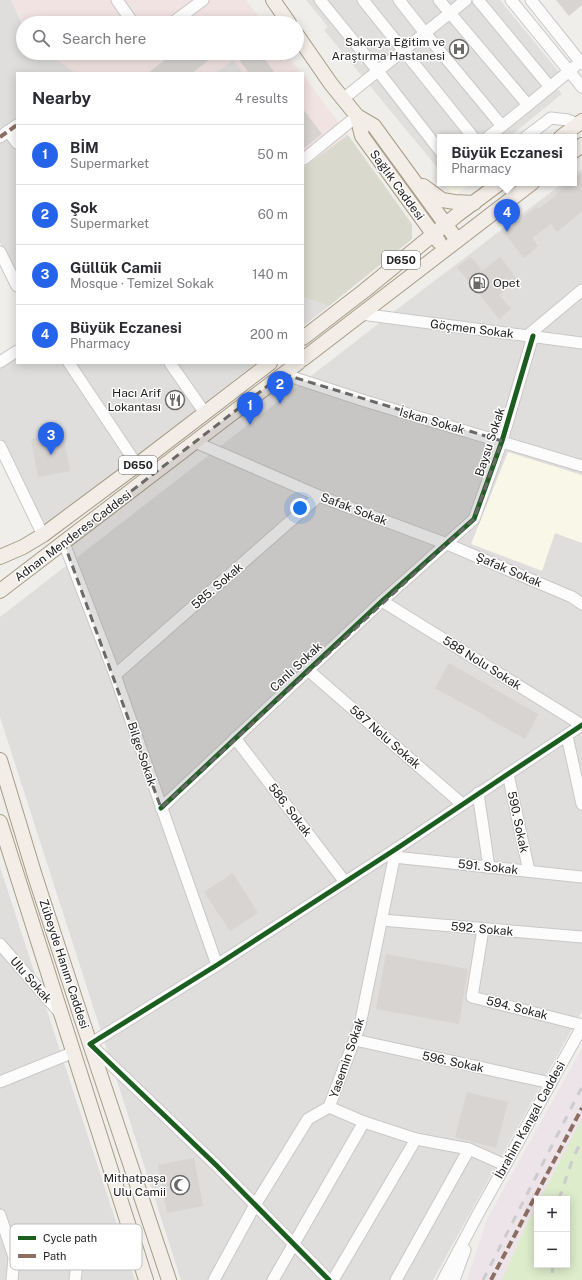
<!DOCTYPE html>
<meta charset="utf-8">
<style>
body{margin:0;font-family:"Public Sans",sans-serif;background:#f2f2f3;color:#2b2b33}
.controls{position:absolute;right:12px;bottom:12px;display:grid;overflow:hidden;border-radius:0px;box-shadow:0 2px 10px #0003}
.controls button{width:36px;height:36px;display:grid;place-items:center;padding:0;border:0;border-bottom:1px solid #e1e1e2;background:#fff;color:#2b2b33;font:20px sans-serif}
.you{position:absolute;left:300px;top:508px;width:14px;height:14px;margin:-10px;border:3px solid #fff;border-radius:50%;background:#1a73e8;box-shadow:0 0 0 6px #1a73e833}
.badge{display:grid;place-items:center;width:26px;height:26px;border-radius:50%;background:#2563eb;color:#fff;font-size:13px;font-weight:700}
.pin{position:absolute;translate:-50% -33px;filter:drop-shadow(0 1px 2px #0008)}
.pin::after{content:'';position:absolute;top:21px;width:14px;height:12px;background:inherit;clip-path:polygon(0 0,100% 0,50% 100%)}
.popup{position:absolute;left:437px;top:134px;width:140px;height:52px;box-sizing:border-box;display:grid;place-content:center;border-radius:0px;background:#fff;filter:drop-shadow(0 1px 3px #0005);font-size:13px;white-space:nowrap;color:#7c7c81}
.popup b{font-size:15px;color:#2b2b33}
.popup::after{content:'';position:absolute;left:50%;top:100%;margin-left:-8px;border:8px solid transparent;border-top-color:#fff}
.list{margin:0;padding:0;list-style:none}
h2{display:flex;justify-content:space-between;align-items:center;height:52px;margin:0;padding:0 16px;font-size:17px}
h2 small{font-size:13px;font-weight:400;color:#7c7c81}
.list li{display:grid;grid-template-columns:26px 1fr auto;gap:12px;align-items:center;box-sizing:border-box;height:60px;padding:0 16px;border-top:1px solid #e1e1e2}
.list b{display:block;font-size:15px;white-space:nowrap}
.list p{margin:0;font-size:13px;white-space:nowrap;color:#7c7c81}
.list em{font-size:13px;font-style:normal;color:#7c7c81}
.icon{flex:none;width:22px;height:22px;fill:none;stroke:currentColor;stroke-width:2;stroke-linecap:round;stroke-linejoin:round}
.map{position:relative;flex:none;width:582px;height:1280px;overflow:hidden}
.search{position:absolute;background:#fff;box-shadow:0 2px 10px #0003;left:16px;top:16px;width:288px;height:44px;display:flex;align-items:center;gap:10px;box-sizing:border-box;padding:0 14px;border-radius:22px;color:#7c7c81;font-size:15px}
.panel{position:absolute;background:#fff;box-shadow:0 2px 10px #0003;left:16px;top:72px;width:288px;height:292px;border-radius:0px}
.map>svg:first-child{display:block}
.residential{fill:#dfdedc}
.commercial{fill:#f1e3e1}
.industrial{fill:#ede4e9;fill-rule:evenodd}
.education{fill:#f8f7e8}
.construction{fill:#d9d9cd}
.grass{fill:#ddeccb}
.parking{fill:#e0dfde}
.building{fill:#d7d4d2}
.lines{fill:none;stroke-linecap:round;stroke-linejoin:round}
.minor-casing{stroke:#c9c8c7;stroke-width:13}
.major-casing{stroke:#a79c86;stroke-width:16}
.minor{stroke:#fdfcfc;stroke-width:11}
.major{stroke:#f3ede7;stroke-width:14}
.rail{stroke:#ccc;stroke-width:3;stroke-dasharray:8 8;stroke-linecap:butt}
.quiet{stroke:#8d6e63;stroke-width:4;stroke-dasharray:8 4;stroke-linecap:butt}
.cycleway-casing{stroke:#fff;stroke-width:8}
.cycleway{stroke:#1b5e20;stroke-width:5}
.marked{fill:#6a6968;fill-opacity:0.2;stroke:#6a6968;stroke-width:3;stroke-dasharray:8 5;stroke-linejoin:round}
.labels{text-anchor:middle;stroke-width:3;stroke-linejoin:round;paint-order:stroke}
.shield{fill:#fff;stroke:#646464;stroke-width:1}
.shield-label{font-size:11px;font-weight:bold;fill:#222}
.poi-label{font-size:12px;fill:#222;stroke:#fff;text-anchor:end}
.street-label{font-size:12px;fill:#222;stroke:#fff}
.key{fill:#fff;stroke:#bdbdbd;stroke-width:1}
.key-label{font-size:11px;fill:#222}
</style>
<div class="map">
<svg width="582" height="1280" viewBox="0 0 582 1280">
<rect width="100%" height="100%" fill="#f0eeeb"/>
<!-- residential -->
<g class="residential">
<path d="M0,0h11l12,26v27h25l28,20h-59v213l-17,-44z"/>
<path d="M582,169v842l-149,269h-252l-181,-563v-100l400,-310 163,-124h11v-8z"/>
<path d="M303,297l26,9 -26,20z"/>
<path d="M17,358v5h239l-216,167 -40,-92v-72z"/>
<path d="M0,867l135,413h-135z"/>
</g>
<!-- commercial -->
<g class="commercial">
<path d="M11,0h235l17,23h-240v3z"/>
<path d="M48,53h238l15,20h-225z"/>
<path d="M303,75l45,60 -45,33z"/>
</g>
<!-- industrial -->
<path class="industrial" d="M582,1048v232h-115l20,-61zM537,1199h30v66h-30z"/>
<!-- education -->
<g class="education">
<path d="M443,183h28l-17,13z"/>
<path d="M508,452l74,23v68l-27,-10 -13,38 -71,-27z"/>
</g>
<!-- construction -->
<path class="construction" d="M348,135l64,89v15l-83,67 -26,-9v-129z"/>
<!-- grass -->
<path class="grass" d="M582,1119v161h-80l23,-52 12,-23v60h30v-66h-27z"/>
<!-- parking -->
<g class="parking">
<path d="M306,0h194l59,72 -9,7 12,15 -53,43h-69v34l-116,-141 4,-3z"/>
<path d="M233,60l10,13h-27z"/>
</g>
<!-- building -->
<g class="building">
<path d="M556,0h26v5l-13,11z"/>
<path d="M174,53h44l-26,20h-44z"/>
<path d="M234,53h26l15,20h-26z"/>
<path d="M303,109l19,25 -19,15z"/>
<path d="M582,173v38l-25,21 -6,-8 -19,14 6,8 -14,12 -20,-25 32,-26 2,2 19,-14 -1,-1 13,-11h5v-4z"/>
<path d="M471,257l11,14 18,-14 18,23 -19,15 12,14 -12,10 -42,-52z"/>
<path d="M63,433l7,38 -32,6 -7,-38z"/>
<path d="M449,663l89,51 -13,25 -39,-22v-1l-51,-28z"/>
<path d="M233,873l25,40 -28,18 -26,-39z"/>
<path d="M386,954l82,15 -9,55 -83,-15z"/>
<path d="M467,1092l41,10 -12,46 -41,-11z"/>
<path d="M194,1158l9,48 -36,7 -9,-48z"/>
</g>
<g class="lines">
<!-- minor casing -->
<g class="minor-casing">
<g id="minor">
<path d="M117,0l16,23"/>
<path d="M320,0l58,71 62,80"/>
<path d="M363,0l110,137"/>
<path d="M399,0l26,33 77,93 -14,11"/>
<path d="M439,0l89,105 -26,21"/>
<path d="M478,0l72,87 -22,18"/>
<path d="M511,0l71,87"/>
<path d="M531,0l51,64"/>
<path d="M172,23l31,-23"/>
<path d="M550,87l24,-20"/>
<path d="M343,99l123,-99"/>
<path d="M8,131l9,12"/>
<path d="M0,137l17,-12"/>
<path d="M526,137l25,-19 17,2 10,4"/>
<path d="M303,159h1l53,-43"/>
<path d="M0,252l17,34"/>
<path d="M361,314l221,29"/>
<path d="M527,336l55,-46"/>
<path d="M0,362l17,-11"/>
<path d="M69,363l68,102"/>
<path d="M170,363l35,50"/>
<path d="M283,374l82,27 217,65"/>
<path d="M195,442l124,54 128,48 125,53 10,7"/>
<path d="M0,446l43,89"/>
<path d="M64,543l51,132 102,290"/>
<path d="M382,601l200,124"/>
<path d="M308,670l154,134"/>
<path d="M115,675l204,-179"/>
<path d="M567,736l15,68"/>
<path d="M235,738l110,144"/>
<path d="M508,774l21,97"/>
<path d="M478,793l11,74"/>
<path d="M161,808l221,-207 92,-82 28,-78 31,-105"/>
<path d="M394,857l188,20"/>
<path d="M382,920l200,17"/>
<path d="M483,929l-11,68 110,28"/>
<path d="M0,944l60,69"/>
<path d="M355,1040l196,43"/>
<path d="M0,1082l74,-30"/>
<path d="M329,1107l35,15 52,17 53,10 36,16"/>
<path d="M0,1215l14,42 -2,23"/>
<path d="M75,1280l2,-15"/>
<path d="M214,1280l41,-75 53,-86 21,-12 31,-82 36,-176"/>
<path d="M273,1280l91,-158"/>
<path d="M329,1280l-113,-115 -126,-121 127,-79 179,-116 112,-75 74,-49"/>
<path d="M333,1280l83,-141"/>
<path d="M396,1280l73,-131"/>
<path d="M443,1280l35,-66 104,-187"/>
<path d="M454,1280l11,-30"/>
</g>
</g>
<!-- major casing -->
<g class="major-casing">
<g id="major">
<path d="M273,0l16,23"/>
<path d="M297,35l34,49 26,32 17,10 83,114"/>
<path d="M357,116l5,20 77,106"/>
<path d="M561,137l21,-16"/>
<path d="M574,151l8,-6"/>
<path d="M423,186l19,14 13,2 19,1"/>
<path d="M303,338l61,-47 93,-76 43,-32"/>
<path d="M303,359l229,-176"/>
<path d="M0,557l23,-10 20,-12 94,-70 133,-102"/>
<path d="M0,591l298,-228"/>
<path d="M0,760l35,116 47,144 87,260"/>
<path d="M0,822l146,458"/>
</g>
</g>
<!-- minor -->
<use href="#minor" class="minor"/>
<!-- major -->
<use href="#major" class="major"/>
<!-- rail -->
<g class="rail">
<path d="M559,1199l14,-41 9,-18"/>
<path d="M553,1265l-1,9 1,6"/>
<path d="M483,1280l99,-193"/>
</g>
<!-- quiet -->
<g class="quiet">
<path d="M0,137l17,-12"/>
<path d="M491,1280l91,-172"/>
</g>
<!-- cycleway casing -->
<g class="cycleway-casing">
<g id="cycleway">
<path d="M161,808l221,-207 92,-82 28,-78 31,-105"/>
<path d="M329,1280l-113,-115 -126,-121 127,-79 179,-116 112,-75 74,-49"/>
</g>
</g>
<!-- cycleway -->
<use href="#cycleway" class="cycleway"/>
</g>
<!-- marked area -->
<path class="marked" d="M283,374l219,67 -28,78 -313,289 -97,-265z"/>
<!-- icons -->
<defs>
<g id="hospital-ring" transform="scale(1)"><circle r="9.5" fill="#fff" stroke="#6a6968" stroke-width="1.5"/><path d="M-5-5h3v3.5h4V-5h3V5h-3V1.5h-4V5h-3Z" fill="#6a6968"/></g>
<g id="fuel-ring" transform="scale(1)"><circle r="9.5" fill="#fff" stroke="#6a6968" stroke-width="1.5"/><path d="M-5.5-6h7V0h2V4h1.3V-2.5L3-4.5l.8-.8L6-3V5H2.5V1h-1V6h-7ZM-4.2-4.7v3.2H.2V-4.7Z" fill="#6a6968"/></g>
<g id="restaurant-ring" transform="scale(1)"><circle r="9.5" fill="#fff" stroke="#6a6968" stroke-width="1.5"/><path d="M-5-6h1v4h1v-4h1v4h1v-4h1v5L-1.5 .5V6h-2V.5L-5-1ZM5-6V6H3V1.5H1.5Q1.5-4 5-6Z" fill="#6a6968"/></g>
<g id="mosque-ring" transform="scale(1)"><circle r="9.5" fill="#fff" stroke="#6a6968" stroke-width="1.5"/><path d="M3.5-4.9A6 6 0 1 0 3.5 4.9A5 5 0 1 1 3.5-4.9Z" fill="#6a6968"/></g>
</defs>
<g fill-rule="evenodd">
<use href="#hospital-ring" x="459" y="49"/>
<use href="#fuel-ring" x="479" y="283"/>
<use href="#restaurant-ring" x="175" y="400"/>
<use href="#mosque-ring" x="180" y="1185"/>
</g>
<g class="labels">
<!-- shield labels -->
<g class="shield">
<rect x="382" y="251" width="38" height="18" rx="3"/>
<rect x="119" y="456" width="38" height="18" rx="3"/>
</g>
<g class="shield-label">
<text x="401" y="264">D650</text>
<text x="138" y="469">D650</text>
</g>
<!-- poi labels -->
<g class="poi-label">
<text x="445" y="46">Sakarya Eğitim ve<tspan x="445" dy="14">Araştırma Hastanesi</tspan></text>
<text x="493" y="287" text-anchor="start">Opet</text>
<text x="161" y="397">Hacı Arif<tspan x="161" dy="14">Lokantası</tspan></text>
<text x="166" y="1182">Mithatpaşa<tspan x="166" dy="14">Ulu Camii</tspan></text>
</g>
<!-- street labels -->
<g class="street-label">
<text transform="translate(397 185) rotate(54)" y="4">Sağlık Caddesi</text>
<text transform="translate(472 329) rotate(7)" y="4">Göçmen Sokak</text>
<text transform="translate(432 421) rotate(16)" y="4">İskan Sokak</text>
<text transform="translate(490 442) rotate(-72)" y="4">Baysu Sokak</text>
<text transform="translate(354 509) rotate(21)" y="4">Safak Sokak</text>
<text transform="translate(73 536) rotate(-37)" y="4">Adnan Menderes Caddesi</text>
<text transform="translate(509 570) rotate(23)" y="4">Şafak Sokak</text>
<text transform="translate(217 586) rotate(-41)" y="4">585. Sokak</text>
<text transform="translate(482 663) rotate(32)" y="4">588 Nolu Sokak</text>
<text transform="translate(296 667) rotate(-43)" y="4">Canlı Sokak</text>
<text transform="translate(385 737) rotate(41)" y="4">587 Nolu Sokak</text>
<text transform="translate(142 754) rotate(71)" y="4">Bilge Sokak</text>
<text transform="translate(290 810) rotate(53)" y="4">586. Sokak</text>
<text transform="translate(518 822) rotate(78)" y="4">590. Sokak</text>
<text transform="translate(488 867) rotate(6)" y="4">591. Sokak</text>
<text transform="translate(482 929) rotate(5)" y="4">592. Sokak</text>
<text transform="translate(64 964) rotate(72)" y="4">Zübeyde Hanım Caddesi</text>
<text transform="translate(31 980) rotate(49)" y="4">Ulu Sokak</text>
<text transform="translate(517 1008) rotate(14)" y="4">594. Sokak</text>
<text transform="translate(347 1058) rotate(-71)" y="4">Yasemin Sokak</text>
<text transform="translate(453 1062) rotate(12)" y="4">596. Sokak</text>
<text transform="translate(530 1120) rotate(-61)" y="4">İbrahim Kangal Caddesi</text>
</g>
</g>
<!-- legend -->
<rect x="10" y="1224" width="132" height="46" rx="6" class="key"/>
<rect x="18" y="1236" width="18" height="4" fill="#1b5e20"/>
<rect x="18" y="1254" width="18" height="4" fill="#8d6e63"/>
<g class="key-label">
<text x="43" y="1242">Cycle path</text>
<text x="43" y="1260">Path</text>
</g>
</svg>
<div class="controls">
<button>+</button>
<button>−</button>
</div>
<div class="you"></div>
<div class="pin badge" style="left:250px;top:425px">1</div>
<div class="pin badge" style="left:280px;top:404px">2</div>
<div class="pin badge" style="left:51px;top:455px">3</div>
<div class="pin badge" style="left:507px;top:232px">4</div>
<div class="popup"><b>Büyük Eczanesi</b>Pharmacy</div>
<div class="search"><svg class="icon" aria-label="search" viewBox="0 0 24 24"><circle cx="10" cy="10" r="6"/><path d="M15 15l6 6"/></svg>Search here</div>
<section class="panel">
<h2>Nearby<small>4 results</small></h2>
<ul class="list">
<li><span class="badge">1</span><div><b>BİM</b><p>Supermarket</p></div><em>50 m</em></li>
<li><span class="badge">2</span><div><b>Şok</b><p>Supermarket</p></div><em>60 m</em></li>
<li><span class="badge">3</span><div><b>Güllük Camii</b><p>Mosque · Temizel Sokak</p></div><em>140 m</em></li>
<li><span class="badge">4</span><div><b>Büyük Eczanesi</b><p>Pharmacy</p></div><em>200 m</em></li>
</ul>
</section>
</div>
